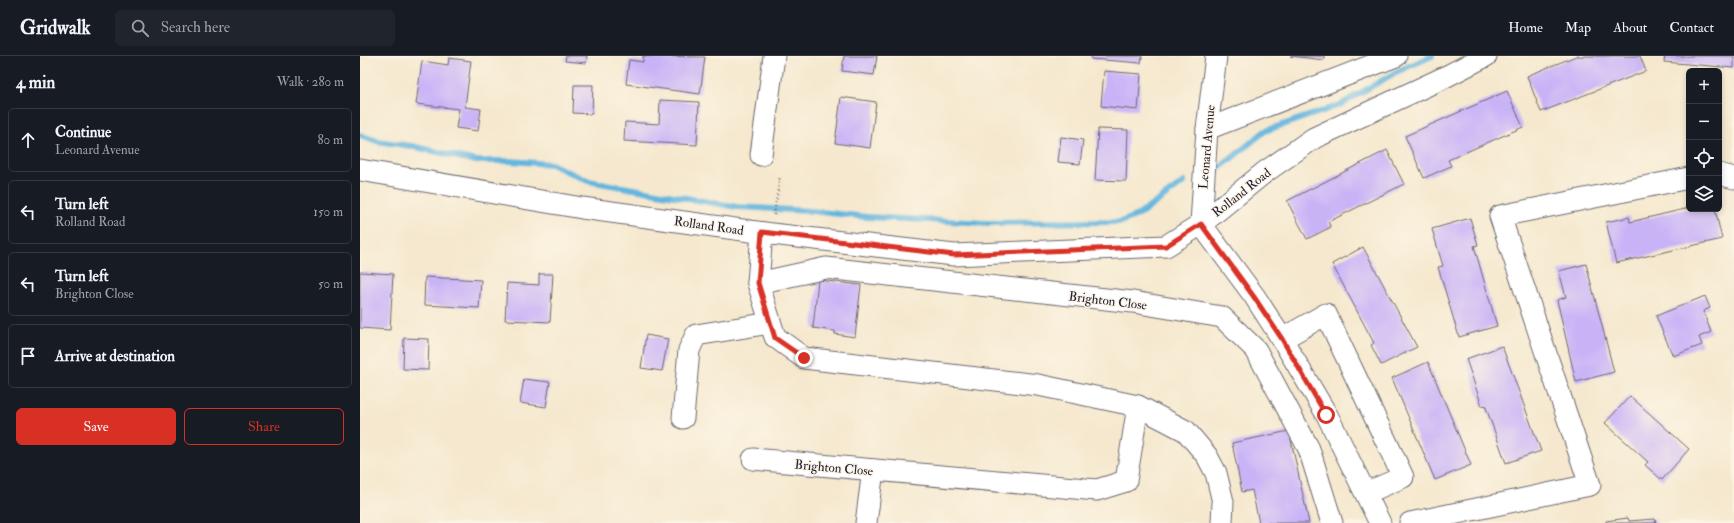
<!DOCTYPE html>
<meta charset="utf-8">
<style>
body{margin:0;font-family:"IM FELL Double Pica",serif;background:#20242c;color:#f1f3f6}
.controls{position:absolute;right:12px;top:12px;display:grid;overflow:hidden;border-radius:6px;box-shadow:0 2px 6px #0003}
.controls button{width:36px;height:36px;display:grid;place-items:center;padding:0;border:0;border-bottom:1px solid #363941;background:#171b24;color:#f1f3f6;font:20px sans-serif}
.stop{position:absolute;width:12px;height:12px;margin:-9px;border:3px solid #d93025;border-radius:50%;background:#fff}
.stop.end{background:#d93025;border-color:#fff;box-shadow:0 1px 4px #0008}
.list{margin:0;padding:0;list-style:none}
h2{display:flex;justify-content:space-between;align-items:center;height:52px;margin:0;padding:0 16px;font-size:17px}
h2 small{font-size:13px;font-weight:400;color:#9ea1a6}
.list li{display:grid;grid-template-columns:26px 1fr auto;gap:12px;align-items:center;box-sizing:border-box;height:64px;margin:0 8px 8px;padding:0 8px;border:1px solid #363941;border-radius:6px}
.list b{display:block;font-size:15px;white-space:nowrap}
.list p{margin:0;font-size:13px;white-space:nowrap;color:#9ea1a6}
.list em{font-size:13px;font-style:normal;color:#9ea1a6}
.actions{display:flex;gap:8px;padding:12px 16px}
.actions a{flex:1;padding:9px 0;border:1px solid #d93025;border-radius:6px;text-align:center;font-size:14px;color:#d93025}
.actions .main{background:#d93025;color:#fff}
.icon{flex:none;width:22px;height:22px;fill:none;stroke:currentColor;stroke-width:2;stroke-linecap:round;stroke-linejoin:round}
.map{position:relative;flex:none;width:1374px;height:467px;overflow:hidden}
header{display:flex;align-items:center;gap:24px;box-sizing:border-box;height:56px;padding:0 20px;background:#171b24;border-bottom:1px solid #363941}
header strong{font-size:19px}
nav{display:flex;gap:22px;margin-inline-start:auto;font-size:14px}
.search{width:280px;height:36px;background:#20242c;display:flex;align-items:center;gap:10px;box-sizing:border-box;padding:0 14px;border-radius:6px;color:#9ea1a6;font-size:15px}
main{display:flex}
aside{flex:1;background:#171b24}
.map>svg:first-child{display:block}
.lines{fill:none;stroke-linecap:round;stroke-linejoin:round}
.stream{stroke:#63b6de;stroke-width:6}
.building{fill:#c9b3f7}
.minor-casing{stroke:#6c676e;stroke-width:23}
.path{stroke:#6c676e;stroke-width:2.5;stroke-dasharray:1 3;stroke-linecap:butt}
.minor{stroke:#fff;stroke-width:21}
.route{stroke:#d93025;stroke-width:5}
.labels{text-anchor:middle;stroke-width:3;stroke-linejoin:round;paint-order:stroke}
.street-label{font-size:13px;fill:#22223b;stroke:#fcf5e5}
</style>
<header>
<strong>Gridwalk</strong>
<div class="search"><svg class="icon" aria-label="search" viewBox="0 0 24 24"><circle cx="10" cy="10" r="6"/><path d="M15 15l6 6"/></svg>Search here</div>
<nav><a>Home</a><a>Map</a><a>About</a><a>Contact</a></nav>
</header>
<main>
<aside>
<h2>4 min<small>Walk · 280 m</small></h2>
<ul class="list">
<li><svg class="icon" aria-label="ahead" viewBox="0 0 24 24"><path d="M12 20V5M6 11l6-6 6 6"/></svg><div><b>Continue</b><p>Leonard Avenue</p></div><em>80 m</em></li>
<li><svg class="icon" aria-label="left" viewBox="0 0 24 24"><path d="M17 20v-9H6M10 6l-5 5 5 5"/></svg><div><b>Turn left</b><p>Rolland Road</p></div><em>150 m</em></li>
<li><svg class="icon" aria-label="left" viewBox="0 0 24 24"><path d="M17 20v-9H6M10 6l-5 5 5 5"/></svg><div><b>Turn left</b><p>Brighton Close</p></div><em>50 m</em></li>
<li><svg class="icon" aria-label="arrive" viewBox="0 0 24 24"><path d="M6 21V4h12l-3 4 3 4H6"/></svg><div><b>Arrive at destination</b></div></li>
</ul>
<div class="actions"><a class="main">Save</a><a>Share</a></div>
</aside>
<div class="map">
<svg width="1374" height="467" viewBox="0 0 1374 467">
<rect width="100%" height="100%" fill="#fcf5e5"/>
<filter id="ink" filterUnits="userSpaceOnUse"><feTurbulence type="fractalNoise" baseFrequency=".025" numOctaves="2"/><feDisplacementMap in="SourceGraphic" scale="8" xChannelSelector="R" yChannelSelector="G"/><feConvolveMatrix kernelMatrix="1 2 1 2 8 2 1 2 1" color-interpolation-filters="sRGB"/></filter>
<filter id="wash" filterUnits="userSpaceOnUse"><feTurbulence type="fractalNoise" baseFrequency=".012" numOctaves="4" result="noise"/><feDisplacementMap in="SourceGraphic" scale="16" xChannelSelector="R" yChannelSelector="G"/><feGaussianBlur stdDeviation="0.9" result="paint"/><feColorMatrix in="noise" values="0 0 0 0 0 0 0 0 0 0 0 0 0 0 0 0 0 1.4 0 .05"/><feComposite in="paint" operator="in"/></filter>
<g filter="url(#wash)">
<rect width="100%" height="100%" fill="#f5e8ce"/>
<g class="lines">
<!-- stream -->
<g class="stream">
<path d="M0,79l17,6 34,5 65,15h34l41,3 37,17 149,26 74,4 56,6 120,6 134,-1 19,-8 44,-32"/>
<path d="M857,114l48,-39 75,-26 56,-33 36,-16"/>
</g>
</g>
<g id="blocks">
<!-- building -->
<g class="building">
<path d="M206,0h21l-1,7 -21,-2z"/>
<path d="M283,0l62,1 -5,37 -74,-10 3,-24 14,2z"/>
<path d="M484,0h33l-3,19 -32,-4z"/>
<path d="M731,0h51l-1,7 -50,-4z"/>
<path d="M930,0h34v4z"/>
<path d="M1216,0h64l6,15 -105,41 -14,-36z"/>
<path d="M1305,0h69v12l-70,-6z"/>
<path d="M89,2l22,3 -6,46 16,2 -3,22 -22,-3 3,-19 -43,-5 6,-43 26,4z"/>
<path d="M744,15l37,3 -3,36 -37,-4z"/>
<path d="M214,29h19l-1,29 -19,-1z"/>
<path d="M1147,35l16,36 -75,33 3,6 -27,12 -19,-42z"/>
<path d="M481,41l35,5 -6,46 -35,-5z"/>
<path d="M300,44l39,2 -2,43 -73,-4 1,-19 34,2z"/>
<path d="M738,73l30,1 -2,51 -31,-1z"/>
<path d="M701,81l22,3 -3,24 -22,-2z"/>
<path d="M1027,94l17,34 -76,38 3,5 -24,12 -20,-38z"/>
<path d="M1329,152l26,1 7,30 -106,24 -10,-41 23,-5 1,5z"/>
<path d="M1110,162l8,27 -4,1 23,80 -38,11 -21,-70 5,-1 -11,-37z"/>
<path d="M1003,191l54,100 -36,18 -10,-20 3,-2 -42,-79z"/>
<path d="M1226,208l28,108 -38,10 -19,-82 9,-3 -7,-26z"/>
<path d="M0,216l33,2 -3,56 -30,-2z"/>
<path d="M179,218h14l-3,48 -45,-2 2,-37 32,2z"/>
<path d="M65,221l56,3 -2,28 -55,-3z"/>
<path d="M458,224l43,5 -6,52 -20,-3v-3l-22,-3z"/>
<path d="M1345,240l5,12 -7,3 8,21 -12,5 3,8 -29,11 -17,-40z"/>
<path d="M286,279l22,4 -6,32 -21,-3z"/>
<path d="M44,282l25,1 -1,31 -25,-1z"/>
<path d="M1142,290l39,105 -35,12 -21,-58 -3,1 -16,-47z"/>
<path d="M1068,306l43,103 -36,15 -43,-102z"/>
<path d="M164,323l26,3 -4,25 -26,-4z"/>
<path d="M1270,340l59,53 -27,31 -17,-15 3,-3 -43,-39z"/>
<path d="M929,375l20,92h-50l-7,-33 -10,2 -10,-49z"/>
<path d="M1268,462l1,3 26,-2 1,4h-50v-2z"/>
</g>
</g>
</g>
<g filter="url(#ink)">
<use href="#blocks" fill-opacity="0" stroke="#6c676e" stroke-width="1"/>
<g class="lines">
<!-- minor casing -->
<g class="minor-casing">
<g id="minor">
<path d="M856,0l-9,73 -6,95 54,73 27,42 45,76 53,108"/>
<path d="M847,73l189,-73"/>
<path d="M401,99l13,-99"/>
<path d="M0,114l222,38 190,26 182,21 212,-9 35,-22 64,-52 49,-34 129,-60 43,-22"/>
<path d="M1359,118l15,4"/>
<path d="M402,177l-4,50 17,54 29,21 234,27 100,21 48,25 21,25 9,17 7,29 -1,21"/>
<path d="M398,227l68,-15 307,34 89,15 34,33 53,99 23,74"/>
<path d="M922,283l44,-25 77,163 -37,16"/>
<path d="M323,362l6,-68 7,-15 74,-12"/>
<path d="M393,403l344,31 29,-9 12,-75"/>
<path d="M506,467l7,-53"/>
<path d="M1050,467l180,-38 -90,-269 189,-38"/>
</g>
</g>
<!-- path -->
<path class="path" d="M414,159l6,-39"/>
<!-- minor -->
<use href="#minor" class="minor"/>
</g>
</g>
<g class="lines" filter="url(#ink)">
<!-- route -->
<path class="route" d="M444,302l-29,-20 -17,-55 4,-51 192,23 212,-9 35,-22 53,73 28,42 44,76"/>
</g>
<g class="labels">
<!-- street labels -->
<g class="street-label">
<text transform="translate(846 91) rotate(-85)" y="5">Leonard Avenue</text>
<text transform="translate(881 136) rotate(-38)" y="5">Rolland Road</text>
<text transform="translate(349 169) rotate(8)" y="5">Rolland Road</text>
<text transform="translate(748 244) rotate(7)" y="5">Brighton Close</text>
<text transform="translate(474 411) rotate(5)" y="5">Brighton Close</text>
</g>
</g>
</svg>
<div class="controls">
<button>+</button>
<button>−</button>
<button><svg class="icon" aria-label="locate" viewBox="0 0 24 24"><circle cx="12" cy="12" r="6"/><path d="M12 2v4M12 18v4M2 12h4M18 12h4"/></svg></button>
<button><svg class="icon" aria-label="layers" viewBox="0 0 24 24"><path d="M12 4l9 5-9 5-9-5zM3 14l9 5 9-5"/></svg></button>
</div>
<div class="stop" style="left:966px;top:359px"></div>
<div class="stop end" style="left:444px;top:302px"></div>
</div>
</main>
